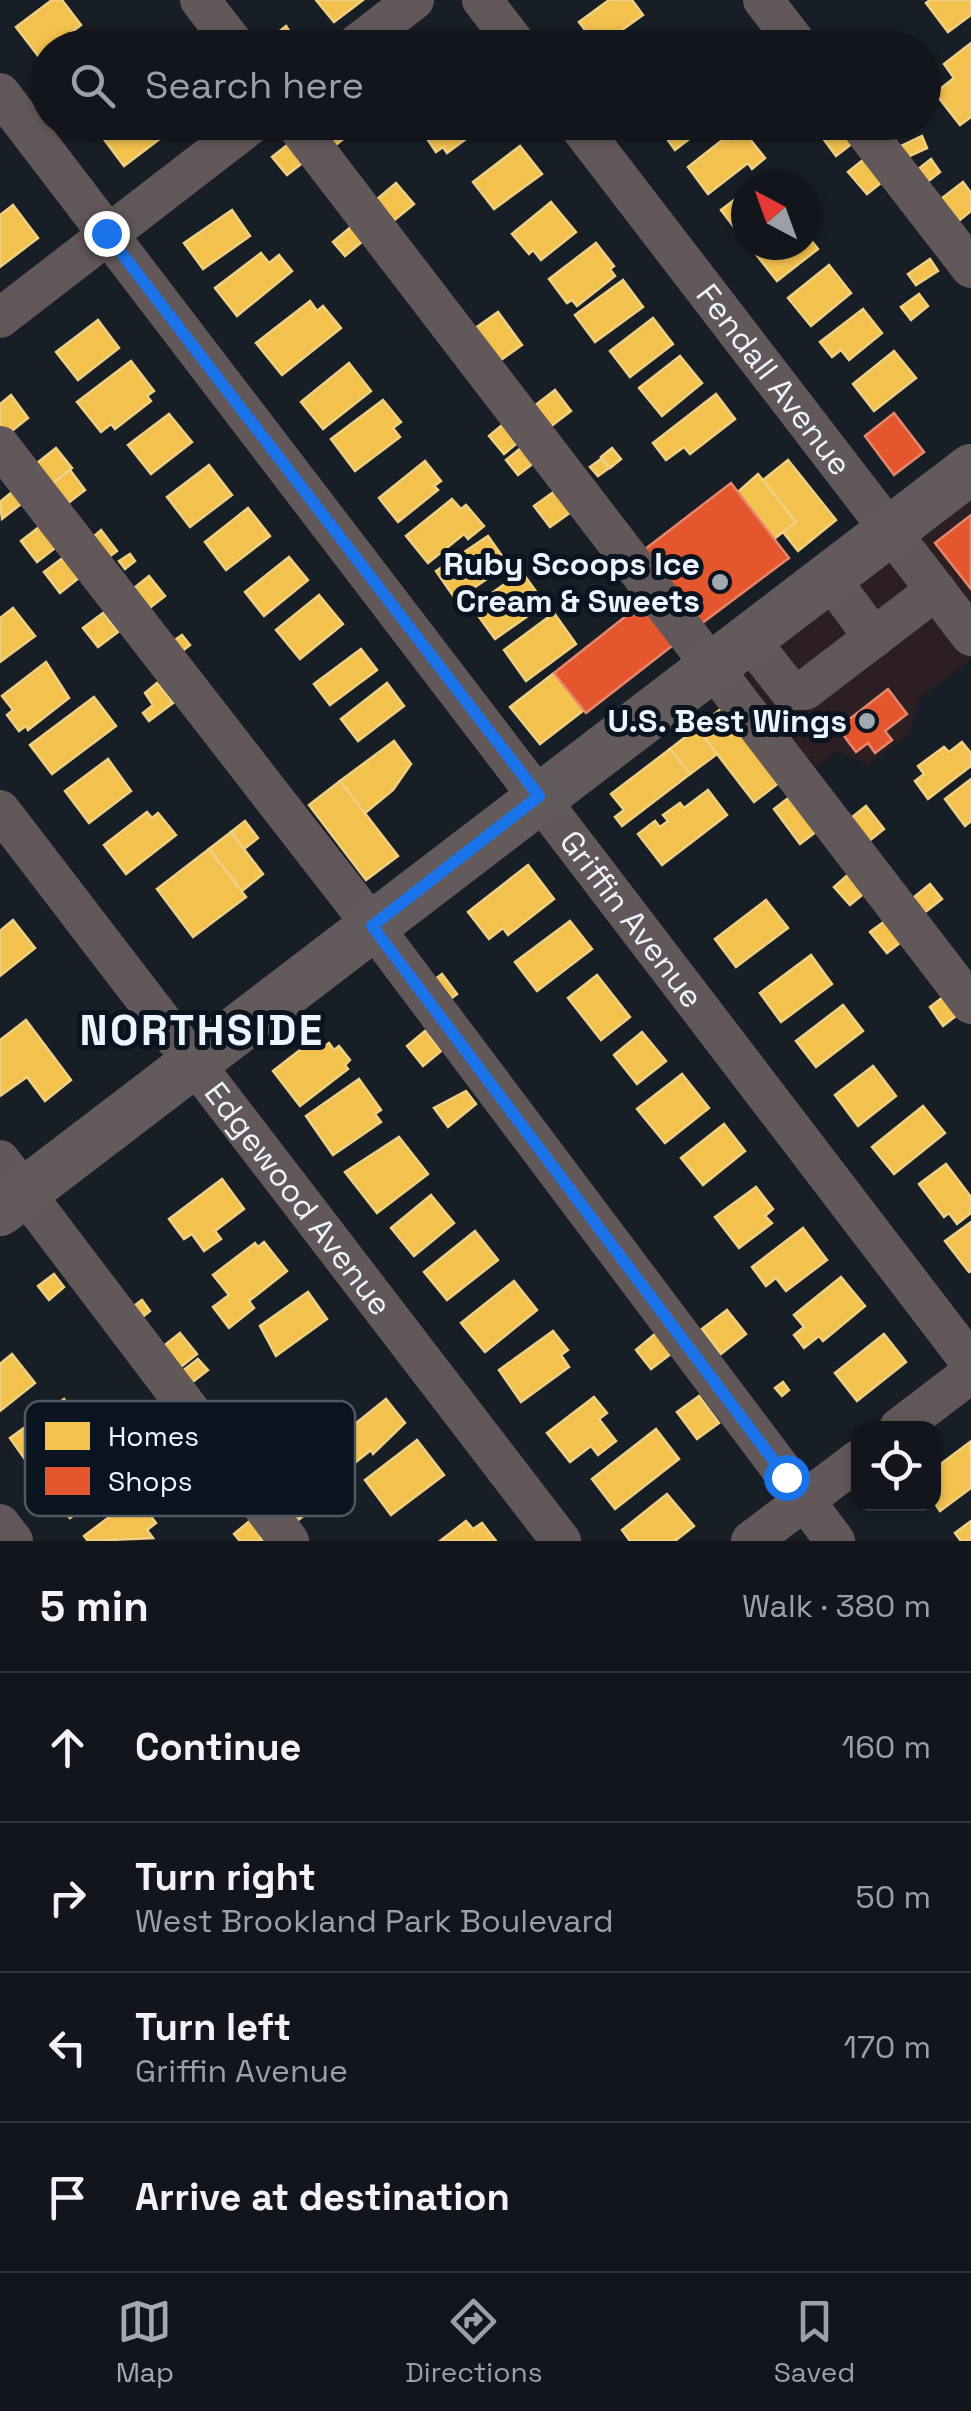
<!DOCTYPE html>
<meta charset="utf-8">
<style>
body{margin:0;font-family:"Space Grotesk",sans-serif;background:#1f2329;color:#f1f3f6}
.controls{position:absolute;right:30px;bottom:30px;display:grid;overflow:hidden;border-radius:20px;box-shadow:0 2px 8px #0004}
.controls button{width:90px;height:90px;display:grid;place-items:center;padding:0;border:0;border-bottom:2px solid #31353b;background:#12161c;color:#f1f3f6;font:50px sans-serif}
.compass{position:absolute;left:731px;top:170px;width:90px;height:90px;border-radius:50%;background:#12161c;box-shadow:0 2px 8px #0004;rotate:319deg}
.stop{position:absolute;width:30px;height:30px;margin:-22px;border:8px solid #1a73e8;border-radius:50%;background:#fff}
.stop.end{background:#1a73e8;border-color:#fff;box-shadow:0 2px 10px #0008}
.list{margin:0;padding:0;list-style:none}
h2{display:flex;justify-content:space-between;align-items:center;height:130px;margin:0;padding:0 40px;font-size:42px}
h2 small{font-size:32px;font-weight:400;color:#9c9fa3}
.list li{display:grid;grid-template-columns:65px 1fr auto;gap:30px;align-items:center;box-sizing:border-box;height:150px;padding:0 40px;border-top:2px solid #31353b}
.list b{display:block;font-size:38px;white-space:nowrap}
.list p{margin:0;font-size:32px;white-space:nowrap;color:#9c9fa3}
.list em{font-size:32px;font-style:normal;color:#9c9fa3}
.icon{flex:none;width:55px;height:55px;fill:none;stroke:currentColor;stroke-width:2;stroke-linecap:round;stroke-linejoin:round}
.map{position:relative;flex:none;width:971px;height:1541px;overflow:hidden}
.search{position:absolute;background:#12161c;box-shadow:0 2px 8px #0004;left:30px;right:30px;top:30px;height:110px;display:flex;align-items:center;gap:25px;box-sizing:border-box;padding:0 35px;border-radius:55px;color:#9c9fa3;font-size:38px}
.sheet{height:730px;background:#12161c}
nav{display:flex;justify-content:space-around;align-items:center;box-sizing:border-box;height:140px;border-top:2px solid #31353b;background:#12161c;font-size:28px;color:#9c9fa3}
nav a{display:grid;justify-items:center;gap:5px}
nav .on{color:#a2a9b1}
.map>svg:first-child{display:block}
.commercial{fill:#2d1e22}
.homes{fill:#f2c14e;stroke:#f0d082;stroke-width:2.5}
.shops{fill:#e4572e;stroke:#e6866c;stroke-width:2.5}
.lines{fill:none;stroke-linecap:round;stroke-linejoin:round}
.minor{stroke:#625859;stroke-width:40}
.major{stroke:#635a5c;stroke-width:50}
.route{stroke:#1a73e8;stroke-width:12}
.poi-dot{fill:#a2a9b1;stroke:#0a1420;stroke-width:4}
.labels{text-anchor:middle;stroke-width:10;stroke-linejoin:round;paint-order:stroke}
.street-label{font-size:32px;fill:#ecf4fd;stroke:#0a1420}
.poi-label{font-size:32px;font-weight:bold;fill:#ecf4fd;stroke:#0a1420;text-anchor:end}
.district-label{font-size:42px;font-weight:bold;letter-spacing:2.5px;fill:#ecf4fd;stroke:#0a1420}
.key{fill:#0a1420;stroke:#4e5762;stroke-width:2.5}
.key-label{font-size:28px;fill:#ecf4fd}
</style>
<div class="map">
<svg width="971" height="1541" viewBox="0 0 971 1541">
<rect width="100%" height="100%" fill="#181e25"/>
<!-- commercial -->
<path class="commercial" d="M971,495v164l-52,40 -11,36 -40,29 -31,-13 -34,24 -73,-97z"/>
<!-- homes -->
<g class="homes">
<path d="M52,0h10l19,25 -42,32 -23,-30z"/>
<path d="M316,0h47l-29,22z"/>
<path d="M609,0h23l11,15 -45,32 -19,-25z"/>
<path d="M930,0h41v15l-23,17 -22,-29z"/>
<path d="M286,26l14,22h-42z"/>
<path d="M971,43v74l-11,8 -25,-32 19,-15 -10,-14z"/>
<path d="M123,122h59l-58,44 -21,-28z"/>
<path d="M318,122h29l6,9 -21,17z"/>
<path d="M489,122l-42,31 -4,-6 -7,5 -14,-21 4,-3 -3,-6z"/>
<path d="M655,122h56l-36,28z"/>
<path d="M841,123l13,19 -18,14 -14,-19z"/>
<path d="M745,133l20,25 -13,11 -4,-6 -40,31 -20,-27 42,-33 5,6z"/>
<path d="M922,136l5,12 -24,11 -4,-12z"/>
<path d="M296,138l14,19 -23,18 -15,-18z"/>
<path d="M520,146l22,28 -48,35 -21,-27z"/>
<path d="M868,156l19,22 -20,16 -19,-22z"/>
<path d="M931,159l9,13 -19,15 -9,-13z"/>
<path d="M777,177l6,8h-29l9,-7 5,6z"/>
<path d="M963,182l8,11v18l-16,13 -18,-22z"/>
<path d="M396,183l18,21 -22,18 -17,-21z"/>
<path d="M746,191v39l-6,5 -19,-25z"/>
<path d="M551,202l25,30 -35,28 -8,-10 -4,4 -17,-20z"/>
<path d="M13,205l25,33 -38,29v-52z"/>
<path d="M232,210l18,26 -47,33 -19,-26z"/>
<path d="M352,226l12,14 -19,16 -12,-14z"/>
<path d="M806,234l12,15 -41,32 -22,-28 10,-8h41z"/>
<path d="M596,243l18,23 -4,3 5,7 -38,30 -5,-6 -5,3 -18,-24z"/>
<path d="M261,253l8,10 10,-8 13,16 -55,45 -22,-28z"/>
<path d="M930,259l8,12 -22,14 -8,-11z"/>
<path d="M829,265l22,28 -40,33 -23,-28z"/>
<path d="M623,280l20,27 -48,35 -20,-27z"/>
<path d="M919,294l9,12 -17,14 -10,-13z"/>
<path d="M310,301l7,10 6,-5 18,22 -59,47 -26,-32z"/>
<path d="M863,309l19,24 -33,27 -8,-10 -9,7 -12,-15z"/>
<path d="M498,312l24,33 -24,17 -24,-33z"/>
<path d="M653,318l20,26 -43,33 -20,-26z"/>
<path d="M98,320l21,28 -41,32 -22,-28z"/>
<path d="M894,351l22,27 -42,33 -21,-27z"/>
<path d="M680,356l22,27 -40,33 -23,-28z"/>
<path d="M131,361l23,30 -7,5 4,5 -36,28 -4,-5 -10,8 -24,-30z"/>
<path d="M349,363l22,28 -48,38 -22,-27z"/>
<path d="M555,390l16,21 -21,16 -17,-20z"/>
<path d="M716,394l19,25 -45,35 -6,-7 -18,13 -13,-17z"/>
<path d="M11,395l17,23 -20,16 -8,-10v-20z"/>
<path d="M383,400l18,22 -8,6 7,9 -45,34 -24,-32z"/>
<path d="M169,414l23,28 -41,32 -23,-29z"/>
<path d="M507,421l15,18 -18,15 -15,-18z"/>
<path d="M527,443l12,16 -21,16 -12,-15z"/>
<path d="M56,448l16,20 -24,19 -16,-20z"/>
<path d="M612,448l9,11 -11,9 -9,-11z"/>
<path d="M601,459l8,9 -11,8 -8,-9z"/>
<path d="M788,460l48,60 -38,31 -15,-19 13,-10 -33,-42z"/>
<path d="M425,461l16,20 -7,5 4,4 -40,32 -19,-24z"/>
<path d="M209,465l23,30 -42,32 -23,-30z"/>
<path d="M70,470l15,20 -22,17 -15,-20z"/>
<path d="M758,474l38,48 -22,17 -36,-47z"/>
<path d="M555,491l16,21 -21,15 -16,-21z"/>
<path d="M12,492l9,12 -19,15 -2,-17z"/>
<path d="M452,499l9,10 5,-4 18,21 -16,13 -4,-5 -36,29 -22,-27z"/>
<path d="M248,508l22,28 -44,34 -21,-28z"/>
<path d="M43,524l16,21 -22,17 -16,-21z"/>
<path d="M101,530l16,21 -11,8 -15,-20z"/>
<path d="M488,536l14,20 -8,6 6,8 -44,30 -20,-29z"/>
<path d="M130,554l5,7 -10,8 -6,-8z"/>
<path d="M64,557l16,20 -20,16 -16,-21z"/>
<path d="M289,557l19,23 -44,36 -19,-24z"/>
<path d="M522,572l23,32 -50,35 -23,-32z"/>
<path d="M149,576l16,20 -22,17 -15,-20z"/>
<path d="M319,595l24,29 -43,35 -24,-29z"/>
<path d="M13,608l22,28 -35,26v-44z"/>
<path d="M103,613l15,19 -20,15 -15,-19z"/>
<path d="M554,613l22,31 -50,37 -22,-31z"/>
<path d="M182,635l8,10 -13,10 -9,-10z"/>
<path d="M361,649l16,21 -47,35 -16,-21z"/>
<path d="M46,662l23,36 -41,32 -2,-4 -7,5 -12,-16 6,-5 -11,-14z"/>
<path d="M554,673l30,37 -44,34 -30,-37z"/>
<path d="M157,683l16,20 -24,18 -6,-8 10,-8 -8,-12z"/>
<path d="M387,683l17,23 -46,35 -17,-22z"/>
<path d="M94,697l22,29 -64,48 -22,-29z"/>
<path d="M728,703l57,75 -31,24 -57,-74z"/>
<path d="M697,728l20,26 -27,20 -20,-25z"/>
<path d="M394,741l17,23 -18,26 -29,24 -24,-33z"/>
<path d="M962,742l9,11v13l-43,33 -13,-18 9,-7 -6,-8 26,-19 5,5z"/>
<path d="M670,749l20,25 -68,52 -7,-9 9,-7 -13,-16z"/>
<path d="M108,759l23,32 -42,32 -24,-32z"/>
<path d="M971,779v42l-6,5 -20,-27z"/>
<path d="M340,781l58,75 -32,24 -57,-75z"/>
<path d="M708,790l19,25 -65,50 -24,-31 17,-13 5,6 8,-6 -5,-6 17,-12 4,5z"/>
<path d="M791,796l26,35 -17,13 -26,-35z"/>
<path d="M866,806l18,23 -20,16 -18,-23z"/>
<path d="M147,812l5,6 6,-5 18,22 -50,39 -22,-29z"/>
<path d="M245,821l13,17 -14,11 -13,-17z"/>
<path d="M231,832l32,42 -21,17 -33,-42z"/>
<path d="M209,849l37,48 -53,40 -36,-48z"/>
<path d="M528,865l26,34 -46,36 -5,-7 -14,11 -21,-27z"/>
<path d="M852,871l16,19 -18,15 -16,-18z"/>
<path d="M930,884l12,15 -18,14 -11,-15z"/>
<path d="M766,900l22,28 -52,39 -21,-28z"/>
<path d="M889,918l16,21 -18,14 -17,-21z"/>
<path d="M13,920l22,28 -35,28v-45z"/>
<path d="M570,921l22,28 -55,42 -22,-29z"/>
<path d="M811,955l21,29 -51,38 -21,-29z"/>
<path d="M442,974l15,20 -17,13 -15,-20z"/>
<path d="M597,975l33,42 -29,23 -33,-42z"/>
<path d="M947,994l14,18 -18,14 -13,-19z"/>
<path d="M843,1005l20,26 -47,36 -20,-26z"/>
<path d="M26,1020l45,60 -26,21 -18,-24 -27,19v-56z"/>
<path d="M425,1031l16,20 -18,15 -16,-20z"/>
<path d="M642,1032l24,29 -29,23 -23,-29z"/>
<path d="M313,1040l8,9 8,-6 5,7 5,-4 11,14 -5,5 3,4 -48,37 -27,-35z"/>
<path d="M873,1066l23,30 -38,30 -23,-31z"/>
<path d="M682,1074l27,34 -44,35 -28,-34z"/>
<path d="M359,1079l22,31 -6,4 6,8 -48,33 -27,-39z"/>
<path d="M466,1091l10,13 -28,23 -14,-19z"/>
<path d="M923,1106l22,27 -51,41 -22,-27z"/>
<path d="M724,1124l21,27 -42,34 -22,-27z"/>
<path d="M399,1137l29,37 -51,39 -32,-41z"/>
<path d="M946,1164l25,33v16l-14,11 -8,-11 -5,4 -25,-33z"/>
<path d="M222,1179l22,30 -29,22 6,8 -17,12 -12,-17 -8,5 -15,-20z"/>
<path d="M756,1187l17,22 -8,7 7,7 -33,25 -24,-31z"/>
<path d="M431,1195l23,28 -40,33 -23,-28z"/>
<path d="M971,1222v49l-2,1 -24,-31z"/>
<path d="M803,1228l24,32 -41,31 -10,-13 -10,8 -14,-19z"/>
<path d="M475,1231l23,29 -51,40 -23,-28z"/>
<path d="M264,1242l23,29 -38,30 5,7 -25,20 -16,-21 16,-12 -16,-20 42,-32 3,4z"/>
<path d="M54,1274l10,13 -15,13 -11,-14z"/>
<path d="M841,1277l24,29 -42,35 -4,-5 -15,12 -10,-13 10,-8 -10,-12z"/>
<path d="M514,1281l23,29 -52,42 -24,-29z"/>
<path d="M308,1292l19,27 -51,37 -16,-30z"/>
<path d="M142,1300l8,11 -10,8 -9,-11z"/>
<path d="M727,1310l19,24 -25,20 -19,-25z"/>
<path d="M553,1331l15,19 -7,5 8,12 -48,35 -22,-32z"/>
<path d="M180,1333l17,21 -20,16 -17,-21z"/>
<path d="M656,1333l16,20 -21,16 -15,-19z"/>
<path d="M884,1334l22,28 -49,39 -22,-28z"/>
<path d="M12,1354l23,29 -35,28v-47z"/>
<path d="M198,1359l10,11 -18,14 -9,-12z"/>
<path d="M783,1382l6,8 -7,6 -7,-8z"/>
<path d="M699,1396l20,27 -22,16 -20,-27z"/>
<path d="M594,1397l13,16 -8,6 17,22 -18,14 -7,-9 -21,16 -23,-29z"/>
<path d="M64,1399l19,26 -54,40 -19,-27z"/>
<path d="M386,1399l19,24 -32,31 -2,-4 -38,30 -19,-23z"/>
<path d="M656,1429l23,30 -64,50 -23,-30z"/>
<path d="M417,1440l27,35 -53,40 -26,-35z"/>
<path d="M970,1442l1,46 -31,23 -6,-9 4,-13 -4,-20z"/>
<path d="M101,1447l23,28 -54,43 -23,-28z"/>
<path d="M667,1494l27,32 -19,15h-45l-8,-11z"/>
<path d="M303,1495l10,13 -21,17 -10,-13z"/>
<path d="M136,1497l20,26 -9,7 6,8 -65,3 -4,-5z"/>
<path d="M252,1519l13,14 -5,5 3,3h-23l-6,-7z"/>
<path d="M466,1521l7,8 9,-6 14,18h-56z"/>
<path d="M971,1521v20h-10l-6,-8z"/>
</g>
<!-- shops -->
<g class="shops">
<path d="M894,413l30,39 -30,23 -29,-39z"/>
<path d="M731,483l58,75 -92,69 -57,-74z"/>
<path d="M971,515v74l-36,-46z"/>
<path d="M645,601l32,41 -91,71 -32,-40z"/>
<path d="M888,689l19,25 -22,17 7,9 -17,13 -7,-10 -12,9 -18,-24z"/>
</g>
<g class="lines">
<!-- minor -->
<g class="minor">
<path d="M200,0l37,48"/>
<path d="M482,0l37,48"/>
<path d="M763,0l37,48"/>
<path d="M352,48l62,-48"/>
<path id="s1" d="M0,93l971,1270"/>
<path d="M294,122l677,882"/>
<path id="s2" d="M576,122l395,514"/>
<path d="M858,122l113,146"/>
<path d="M0,318l254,-196"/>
<path d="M0,446l372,479 463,616"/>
<path d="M829,577l45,61"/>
<path d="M748,638l41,52h16l131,-100"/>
<path id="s3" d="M0,810l561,731"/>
<path d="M0,1160l289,381"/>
<path d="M899,1428l72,-55"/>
<path d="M0,1524l13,17"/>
<path d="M751,1541l107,-81"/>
</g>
<!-- major -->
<path class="major" d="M0,1211l971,-742"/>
</g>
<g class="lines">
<!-- route -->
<path class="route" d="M106,233l433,563 -167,130 414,551"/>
</g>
<!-- markers -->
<g class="poi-dot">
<circle cx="720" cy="582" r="10"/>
<circle cx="867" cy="721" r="10"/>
</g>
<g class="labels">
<!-- street labels -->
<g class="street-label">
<text dy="11" stroke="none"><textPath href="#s2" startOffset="325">Fendall Avenue</textPath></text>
<text dy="11" stroke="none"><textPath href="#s1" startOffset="1040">Griffin Avenue</textPath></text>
<text dy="11" stroke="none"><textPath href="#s3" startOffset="490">Edgewood Avenue</textPath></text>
</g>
<!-- poi labels -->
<g class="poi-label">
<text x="700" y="575">Ruby Scoops Ice<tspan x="700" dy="37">Cream &amp; Sweets</tspan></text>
<text x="847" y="732">U.S. Best Wings</text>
</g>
<!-- district labels -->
<g class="district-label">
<text x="202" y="1045">NORTHSIDE</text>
</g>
</g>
<!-- legend -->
<rect x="25" y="1401" width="330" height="115" rx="15" class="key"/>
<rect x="45" y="1422" width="45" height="28" fill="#f2c14e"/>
<rect x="45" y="1467" width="45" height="28" fill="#e4572e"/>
<g class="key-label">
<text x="108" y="1446">Homes</text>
<text x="108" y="1491">Shops</text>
</g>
</svg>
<div class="controls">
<button><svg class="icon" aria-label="locate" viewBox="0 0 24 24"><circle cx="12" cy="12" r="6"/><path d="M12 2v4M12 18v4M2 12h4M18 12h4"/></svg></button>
</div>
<svg class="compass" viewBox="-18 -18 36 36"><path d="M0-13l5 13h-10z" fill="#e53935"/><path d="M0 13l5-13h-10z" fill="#9c9fa3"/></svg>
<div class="stop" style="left:786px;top:1477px"></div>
<div class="stop end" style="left:106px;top:233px"></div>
<div class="search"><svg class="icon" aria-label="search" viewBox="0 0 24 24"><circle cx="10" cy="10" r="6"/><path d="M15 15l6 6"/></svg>Search here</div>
</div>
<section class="sheet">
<h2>5 min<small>Walk · 380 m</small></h2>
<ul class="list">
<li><svg class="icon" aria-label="ahead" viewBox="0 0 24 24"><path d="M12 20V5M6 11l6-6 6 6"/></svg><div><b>Continue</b></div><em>160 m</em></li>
<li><svg class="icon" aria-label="right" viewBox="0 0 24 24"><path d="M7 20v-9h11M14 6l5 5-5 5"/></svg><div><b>Turn right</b><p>West Brookland Park Boulevard</p></div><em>50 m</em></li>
<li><svg class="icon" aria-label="left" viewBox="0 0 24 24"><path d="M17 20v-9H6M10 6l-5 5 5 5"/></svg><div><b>Turn left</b><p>Griffin Avenue</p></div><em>170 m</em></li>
<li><svg class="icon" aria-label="arrive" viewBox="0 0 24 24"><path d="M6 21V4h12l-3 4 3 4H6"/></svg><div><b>Arrive at destination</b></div></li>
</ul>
</section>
<nav>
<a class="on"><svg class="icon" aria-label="map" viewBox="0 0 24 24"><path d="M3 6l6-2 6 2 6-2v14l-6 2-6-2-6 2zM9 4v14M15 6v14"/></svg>Map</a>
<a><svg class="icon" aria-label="directions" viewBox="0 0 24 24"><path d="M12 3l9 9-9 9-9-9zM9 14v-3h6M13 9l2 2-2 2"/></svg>Directions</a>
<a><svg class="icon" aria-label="saved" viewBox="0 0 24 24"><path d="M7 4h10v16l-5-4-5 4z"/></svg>Saved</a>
</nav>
